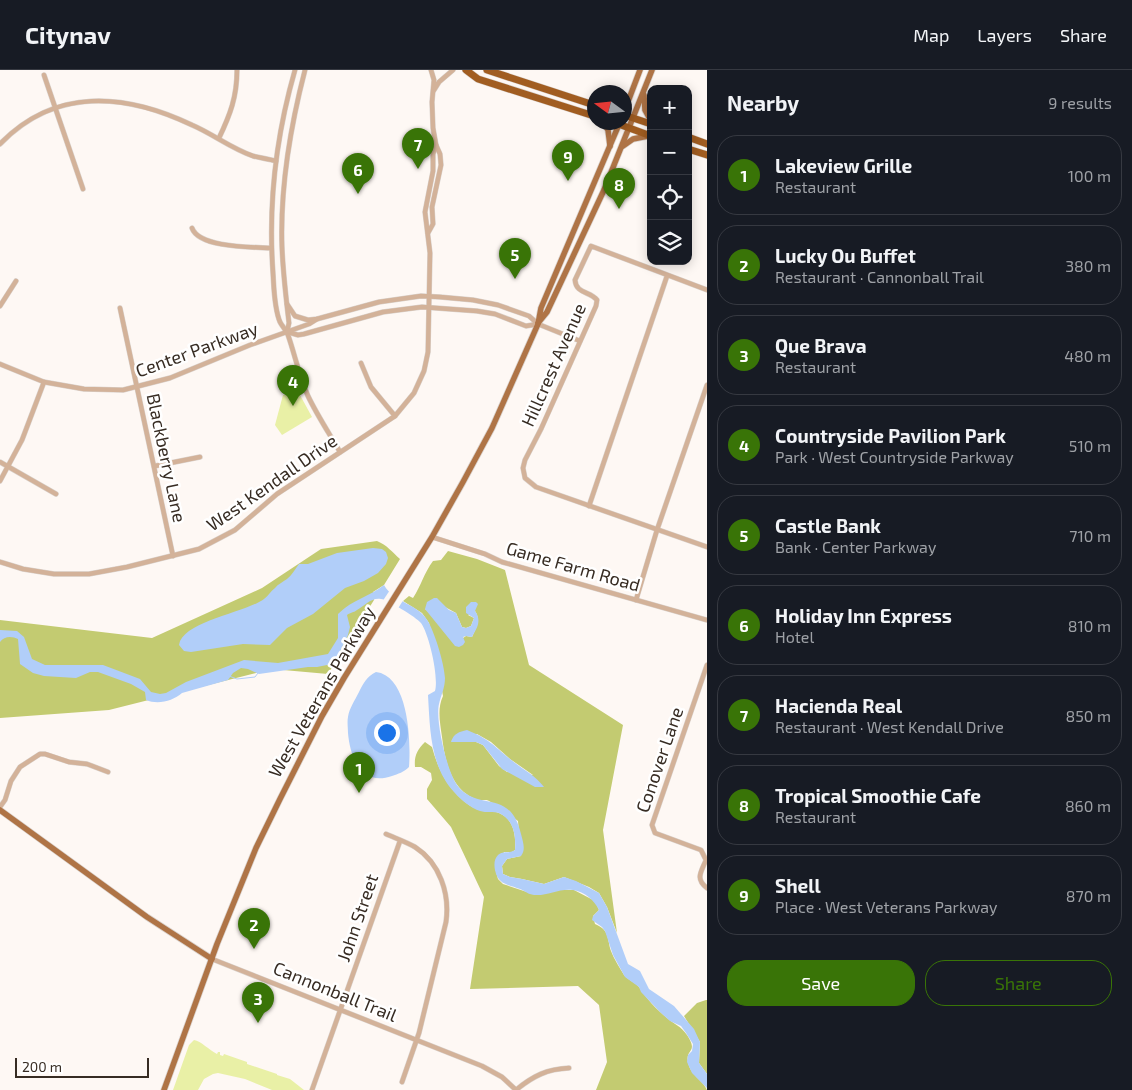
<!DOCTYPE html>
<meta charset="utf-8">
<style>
body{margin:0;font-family:"Exo 2",sans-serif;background:#20242c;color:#f1f3f6}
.controls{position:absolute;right:15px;top:15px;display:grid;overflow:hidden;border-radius:10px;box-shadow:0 2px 12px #0003}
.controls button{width:45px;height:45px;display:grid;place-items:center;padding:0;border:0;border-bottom:1px solid #363941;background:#171b24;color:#f1f3f6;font:25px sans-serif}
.compass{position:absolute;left:587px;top:15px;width:45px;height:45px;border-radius:50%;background:#171b24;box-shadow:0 2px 12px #0003;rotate:285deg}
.scale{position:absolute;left:15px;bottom:12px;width:134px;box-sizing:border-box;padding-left:5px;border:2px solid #372c23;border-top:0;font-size:14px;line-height:18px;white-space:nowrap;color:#372c23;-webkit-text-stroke:4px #fff;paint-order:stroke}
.you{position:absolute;left:386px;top:662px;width:18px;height:18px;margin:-12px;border:4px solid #fff;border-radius:50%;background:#1a73e8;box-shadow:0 0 0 8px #1a73e833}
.badge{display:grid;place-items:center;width:32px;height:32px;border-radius:50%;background:#397407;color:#fff;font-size:16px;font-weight:700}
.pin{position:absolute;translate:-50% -41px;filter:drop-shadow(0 1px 2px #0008)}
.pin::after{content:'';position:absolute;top:26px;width:18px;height:15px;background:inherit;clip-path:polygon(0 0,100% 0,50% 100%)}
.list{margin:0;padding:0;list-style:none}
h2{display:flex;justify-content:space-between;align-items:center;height:65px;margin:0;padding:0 20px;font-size:21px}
h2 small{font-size:16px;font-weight:400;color:#9ea1a6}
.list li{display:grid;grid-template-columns:32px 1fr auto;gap:15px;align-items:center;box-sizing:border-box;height:80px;margin:0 10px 10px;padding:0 10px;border:1px solid #363941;border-radius:20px}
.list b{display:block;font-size:19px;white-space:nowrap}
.list p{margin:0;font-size:16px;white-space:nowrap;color:#9ea1a6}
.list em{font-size:16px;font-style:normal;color:#9ea1a6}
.actions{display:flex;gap:10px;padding:15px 20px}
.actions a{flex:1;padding:11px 0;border:1px solid #397407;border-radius:20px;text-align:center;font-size:18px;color:#397407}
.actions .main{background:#397407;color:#fff}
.icon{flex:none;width:28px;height:28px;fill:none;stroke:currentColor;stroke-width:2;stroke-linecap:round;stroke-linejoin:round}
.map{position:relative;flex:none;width:707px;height:1020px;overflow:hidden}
header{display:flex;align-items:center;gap:30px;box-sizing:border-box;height:70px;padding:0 25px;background:#171b24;border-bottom:1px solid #363941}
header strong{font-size:24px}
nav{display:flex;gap:28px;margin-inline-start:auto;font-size:18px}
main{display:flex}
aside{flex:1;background:#171b24}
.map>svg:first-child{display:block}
.green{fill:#e9f0a6}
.forest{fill:#c3cb71;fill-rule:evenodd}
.water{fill:#b1cef9}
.pier{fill:#fef8f4}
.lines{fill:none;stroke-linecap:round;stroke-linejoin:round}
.stream{stroke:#b1cef9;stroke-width:1}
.minor-casing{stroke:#dad3ce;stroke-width:5.5}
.major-casing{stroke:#dad3ce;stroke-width:7}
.highway-casing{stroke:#dad3ce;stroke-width:8}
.minor{stroke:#d3b299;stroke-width:4.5}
.major{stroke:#af7446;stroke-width:5.5}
.highway{stroke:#a15d21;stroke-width:7}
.labels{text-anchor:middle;stroke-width:5;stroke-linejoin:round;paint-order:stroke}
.street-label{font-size:18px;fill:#372c23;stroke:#fff}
</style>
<header>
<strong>Citynav</strong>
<nav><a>Map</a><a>Layers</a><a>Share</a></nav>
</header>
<main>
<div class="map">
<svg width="707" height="1020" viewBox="0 0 707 1020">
<rect width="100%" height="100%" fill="#fef8f4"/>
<!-- green -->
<g class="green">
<path d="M283,325h17l12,22 -30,18 -7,-10z"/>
<path d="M194,970c7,1 15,10 23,14l1,-2h2v3l3,1 1,-2 23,8v2l30,10v1l13,4 14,11h-32l-27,-11 -27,-6 -5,1 -9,5 -6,11h-25l16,-45z"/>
</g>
<!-- forest -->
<g class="forest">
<path d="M377,471c10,4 15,11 23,18l-16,26 -11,7 1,8 -46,74 -56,-5 -163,41 -109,8v-98l152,18 110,-50 59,-39z"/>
<path d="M448,481l29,8 28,11 24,95 94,60 -20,105 14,103 -10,-26 -8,-14 -10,-6 -25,-10 -20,7 -22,-5 -12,-2 -7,-3 -1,-8 5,-7 14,-3 -3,-35c-9,-7 -19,-15 -29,-20 -3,-2 -7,0 -11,-1 -27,-9 -33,-39 -36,-63 -2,-15 -5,-28 1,-41l-14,-73 -7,-10 -19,-12 6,-5 4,2c8,-12 11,-25 20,-37l8,-1zM445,537l11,6 6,14 4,1 5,-2 3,-8 -6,-3 7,-4c6,9 1,17 -3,26l-6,-1 -3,2 -38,-29zM477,664l14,8 19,17 23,16 -26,-3 -8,-6 -16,-21 -7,-3 -25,-1z"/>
<path d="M425,672l7,5c6,23 17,44 37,58 10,7 20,4 30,8 15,6 17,23 16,37l-3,2h-8l-9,16 3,11 5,5 33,11 21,-5h17l21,11 4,9 -6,6 2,8c15,6 12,15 16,27 3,8 9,17 13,24 4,5 11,7 15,12 8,12 17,22 28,31 7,6 14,8 20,17 12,18 -2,14 1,27 2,13 15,18 19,28h-111l11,-28 -8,-57 -21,-19 -108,3 14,-92 -33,-70 -24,-28v-10l5,-9 -1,-7 -10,-6h-6c-1,-11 2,-17 10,-25z"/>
<path d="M706,930h1v74l-8,-11 1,-21 -16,-26 13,-13z"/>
</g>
<!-- water -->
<g class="water">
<path d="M373,478l9,1 4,3 2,6 -2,6 -8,9 -14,8 -19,7 -32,26 -26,14 -17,17 -27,-1 -52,8 -7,-1 -5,-6c4,-24 66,-32 85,-46 4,-3 7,-8 11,-11 3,-4 8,-6 12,-9 5,-4 8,-10 12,-15h9l29,-11z"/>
<path d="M384,515c10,18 36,19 45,38 7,14 15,40 16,55 0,10 -4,17 -6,26 -4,16 8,67 18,81 21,28 53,2 64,49 2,8 5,16 0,22l-14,3 -5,7 1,8 7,3 12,2 22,5 20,-7 12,4 23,12 8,14 21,57 12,7 9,18 25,17 20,23 6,13 -1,21 8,11v14l-15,-15 -5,-11 1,-7 4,-4 1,-7 -7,-11 -5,-7 -11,-5 -10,-9 -19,-20 -2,-5 -14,-10 -12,-22 -8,-24 -3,-4 -10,-7 1,-4 6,-6c-5,-10 -14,-18 -26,-20 -13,-2 -26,6 -38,5 -6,0 -10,-4 -15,-6 -12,-5 -22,-4 -25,-19 -1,-5 -1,-11 3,-15 5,-5 12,-1 17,-5 1,-14 -1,-30 -16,-37 -5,-2 -13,0 -19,-2 -9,-3 -19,-11 -25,-18 -25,-26 -25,-64 -27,-98l7,-4c4,-14 -6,-57 -14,-68 -5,-6 -33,-23 -40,-24 -9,-2 -17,7 -24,11 -4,3 -6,2 -10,5l3,12 -2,8 -12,25 -4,4 -15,3h-9l-49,7 -11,-5 -7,-1 -8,5 -5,7 -46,13c-9,8 -24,12 -36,7l-1,-8 -14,-8 -33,-12h-8l-14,6 -32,-2 -11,-3 -13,-9 -2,-25c-6,-3 -14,-3 -18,3v-12l17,1 7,6 8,22 13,6h58l37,14 11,13 9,2 6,-1 20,-11 58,-22 34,3 50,-9 10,-16v-24c15,-15 31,-17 46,-29z"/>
<path d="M434,528h3l12,12 7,3 6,14 4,1 5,-2 3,-8 -8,-5v-6l5,-5h5l2,2 -3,7c7,10 2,17 -3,26l-6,-1 -3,1 2,5 -2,3 -4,2 -4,-1 -30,-37 2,-7z"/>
<path d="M376,602c33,4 35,70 33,95 -5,5 -11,7 -17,9 -31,11 -42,-19 -44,-43 0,-5 -1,-11 0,-16 1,-8 7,-17 11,-25 4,-8 8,-16 17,-20z"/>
<path d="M467,660c22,9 26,15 43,29 12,10 25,16 34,28h-9l-33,-18 -19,-24 -7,-3h-25c3,-9 8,-10 16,-12z"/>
</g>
<!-- pier -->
<path class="pier" d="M390,520l14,9 -7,11 -15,-8z"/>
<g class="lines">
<!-- stream -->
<path class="stream" d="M229,606l8,3 18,-2 3,-4"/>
<!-- minor casing -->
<g class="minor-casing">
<g id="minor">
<path d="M295,0c-19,66 -27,134 -22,203 1,15 1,35 7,49 2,4 6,8 8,13 7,20 11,41 20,61 9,19 21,37 32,56"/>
<path d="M44,5l39,114"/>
<path d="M434,20l5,-8 14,-12"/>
<path d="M219,68c11,-23 18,-41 18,-68"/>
<path d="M0,74c55,-57 125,-51 192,-19 21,9 40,24 61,31 8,2 15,3 23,5"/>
<path d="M192,158c7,20 61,19 79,20"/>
<path d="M428,163l5,-9 -1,-17 9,-42 -1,-11 -4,-9 -3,-17 -1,-26 2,-22 -3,-10"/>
<path d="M707,220l-116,-44 -16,34c1,14 15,11 22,20l-1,6 -55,123 -16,31 -2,8 2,10 11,9 171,60"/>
<path d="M287,234l8,12 13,4 9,-1 62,-17 42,-6 19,1 33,3 25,5 31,11 9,8 42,17"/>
<path d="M0,236l16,-25"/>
<path d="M120,238l53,248"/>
<path d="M287,262l2,-9c-3,-25 -6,-50 -7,-76 -2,-59 8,-119 23,-177"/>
<path d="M288,262l10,3 6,-1 79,-22 39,-5 55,4 18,3 31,12 12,-2"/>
<path d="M361,293l10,24 24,29"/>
<path d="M0,294l44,18 40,7 39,1 47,-12 80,-33 59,-21 8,-5"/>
<path d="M0,392l56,32"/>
<path d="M155,396l45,-9"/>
<path d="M0,411l22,-41 22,-58"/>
<path d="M589,436l78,-230"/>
<path d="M432,467l53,17 17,8 205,58"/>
<path d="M0,492l23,7 31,5h35l38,-7 72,-18 36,-19 42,-36 118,-78 19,-23 10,-22 4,-19 2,-99 -5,-41 8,-41v-17l3,-9"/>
<path d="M636,530l21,-70 50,-145"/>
<path d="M707,595l-55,160 3,8 46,17 5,10c-5,12 -11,19 1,28"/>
<path d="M0,737l5,-7 6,-19 9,-14 20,-13h5l24,8 18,2 21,8"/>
<path d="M386,764c9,4 20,8 29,13 25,16 35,47 31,75l-27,111 -17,49"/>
<path d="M212,889l270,107 20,11 14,13"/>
<path d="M312,1020l88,-249"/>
<path d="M516,1020c17,-14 31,-21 53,-22"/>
</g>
</g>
<!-- major casing -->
<g class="major-casing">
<g id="major">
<path d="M644,25l1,15 6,11"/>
<path d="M624,42l16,-42"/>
<path d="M603,52l5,8 2,16"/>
<path d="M623,76l10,-7 15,-3"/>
<path d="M538,253l9,-11 57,-122 48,-120"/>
<path d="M0,740l147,107 65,42"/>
<path d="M164,1020l53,-146 39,-96 24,-49 42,-83 22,-38 88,-141 31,-55 29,-54 46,-104 3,-16 79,-186"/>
</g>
</g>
<!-- highway casing -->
<g class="highway-casing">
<g id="highway">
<path d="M466,0l12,9 116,37"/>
<path d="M487,0l107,35"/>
<path d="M624,45l27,9"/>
<path d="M613,52l38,14"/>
<path d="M688,67l19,7"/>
<path d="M688,79l19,6"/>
</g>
</g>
<!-- minor -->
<use href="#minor" class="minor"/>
<!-- major -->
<use href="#major" class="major"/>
<!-- highway -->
<use href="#highway" class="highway"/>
</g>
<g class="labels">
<!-- street labels -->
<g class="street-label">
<text transform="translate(197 280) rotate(-20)" y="6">Center Parkway</text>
<text transform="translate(554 295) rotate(-66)" y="6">Hillcrest Avenue</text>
<text transform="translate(166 388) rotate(78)" y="6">Blackberry Lane</text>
<text transform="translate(272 413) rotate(-35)" y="6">West Kendall Drive</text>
<text transform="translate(573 497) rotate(16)" y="6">Game Farm Road</text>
<text transform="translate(322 622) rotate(-60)" y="6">West Veterans Parkway</text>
<text transform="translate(660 690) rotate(-71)" y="6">Conover Lane</text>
<text transform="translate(358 848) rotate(-71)" y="6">John Street</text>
<text transform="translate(335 922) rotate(22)" y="6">Cannonball Trail</text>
</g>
</g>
</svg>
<div class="controls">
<button>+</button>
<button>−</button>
<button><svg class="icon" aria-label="locate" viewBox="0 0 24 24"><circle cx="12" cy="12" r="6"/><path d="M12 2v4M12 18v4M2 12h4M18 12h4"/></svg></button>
<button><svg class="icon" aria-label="layers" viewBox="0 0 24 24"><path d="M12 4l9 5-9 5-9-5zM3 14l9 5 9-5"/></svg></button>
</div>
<svg class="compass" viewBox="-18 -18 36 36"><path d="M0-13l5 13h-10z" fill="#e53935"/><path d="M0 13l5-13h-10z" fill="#9ea1a6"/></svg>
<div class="scale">200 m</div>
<div class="you"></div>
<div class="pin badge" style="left:359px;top:723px">1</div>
<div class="pin badge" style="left:254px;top:879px">2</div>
<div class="pin badge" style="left:258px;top:953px">3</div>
<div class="pin badge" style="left:293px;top:336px">4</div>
<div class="pin badge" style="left:515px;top:209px">5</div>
<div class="pin badge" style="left:358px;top:124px">6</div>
<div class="pin badge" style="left:418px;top:99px">7</div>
<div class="pin badge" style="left:619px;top:139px">8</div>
<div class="pin badge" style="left:568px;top:111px">9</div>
</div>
<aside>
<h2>Nearby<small>9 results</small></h2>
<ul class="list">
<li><span class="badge">1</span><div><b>Lakeview Grille</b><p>Restaurant</p></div><em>100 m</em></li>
<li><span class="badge">2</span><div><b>Lucky Ou Buffet</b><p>Restaurant · Cannonball Trail</p></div><em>380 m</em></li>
<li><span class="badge">3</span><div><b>Que Brava</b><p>Restaurant</p></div><em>480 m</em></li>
<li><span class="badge">4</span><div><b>Countryside Pavilion Park</b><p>Park · West Countryside Parkway</p></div><em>510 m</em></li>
<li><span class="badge">5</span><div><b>Castle Bank</b><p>Bank · Center Parkway</p></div><em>710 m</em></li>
<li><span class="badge">6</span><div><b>Holiday Inn Express</b><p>Hotel</p></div><em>810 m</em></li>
<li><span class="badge">7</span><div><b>Hacienda Real</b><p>Restaurant · West Kendall Drive</p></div><em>850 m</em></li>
<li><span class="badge">8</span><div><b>Tropical Smoothie Cafe</b><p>Restaurant</p></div><em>860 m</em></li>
<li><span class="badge">9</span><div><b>Shell</b><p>Place · West Veterans Parkway</p></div><em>870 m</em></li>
</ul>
<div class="actions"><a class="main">Save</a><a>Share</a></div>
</aside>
</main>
